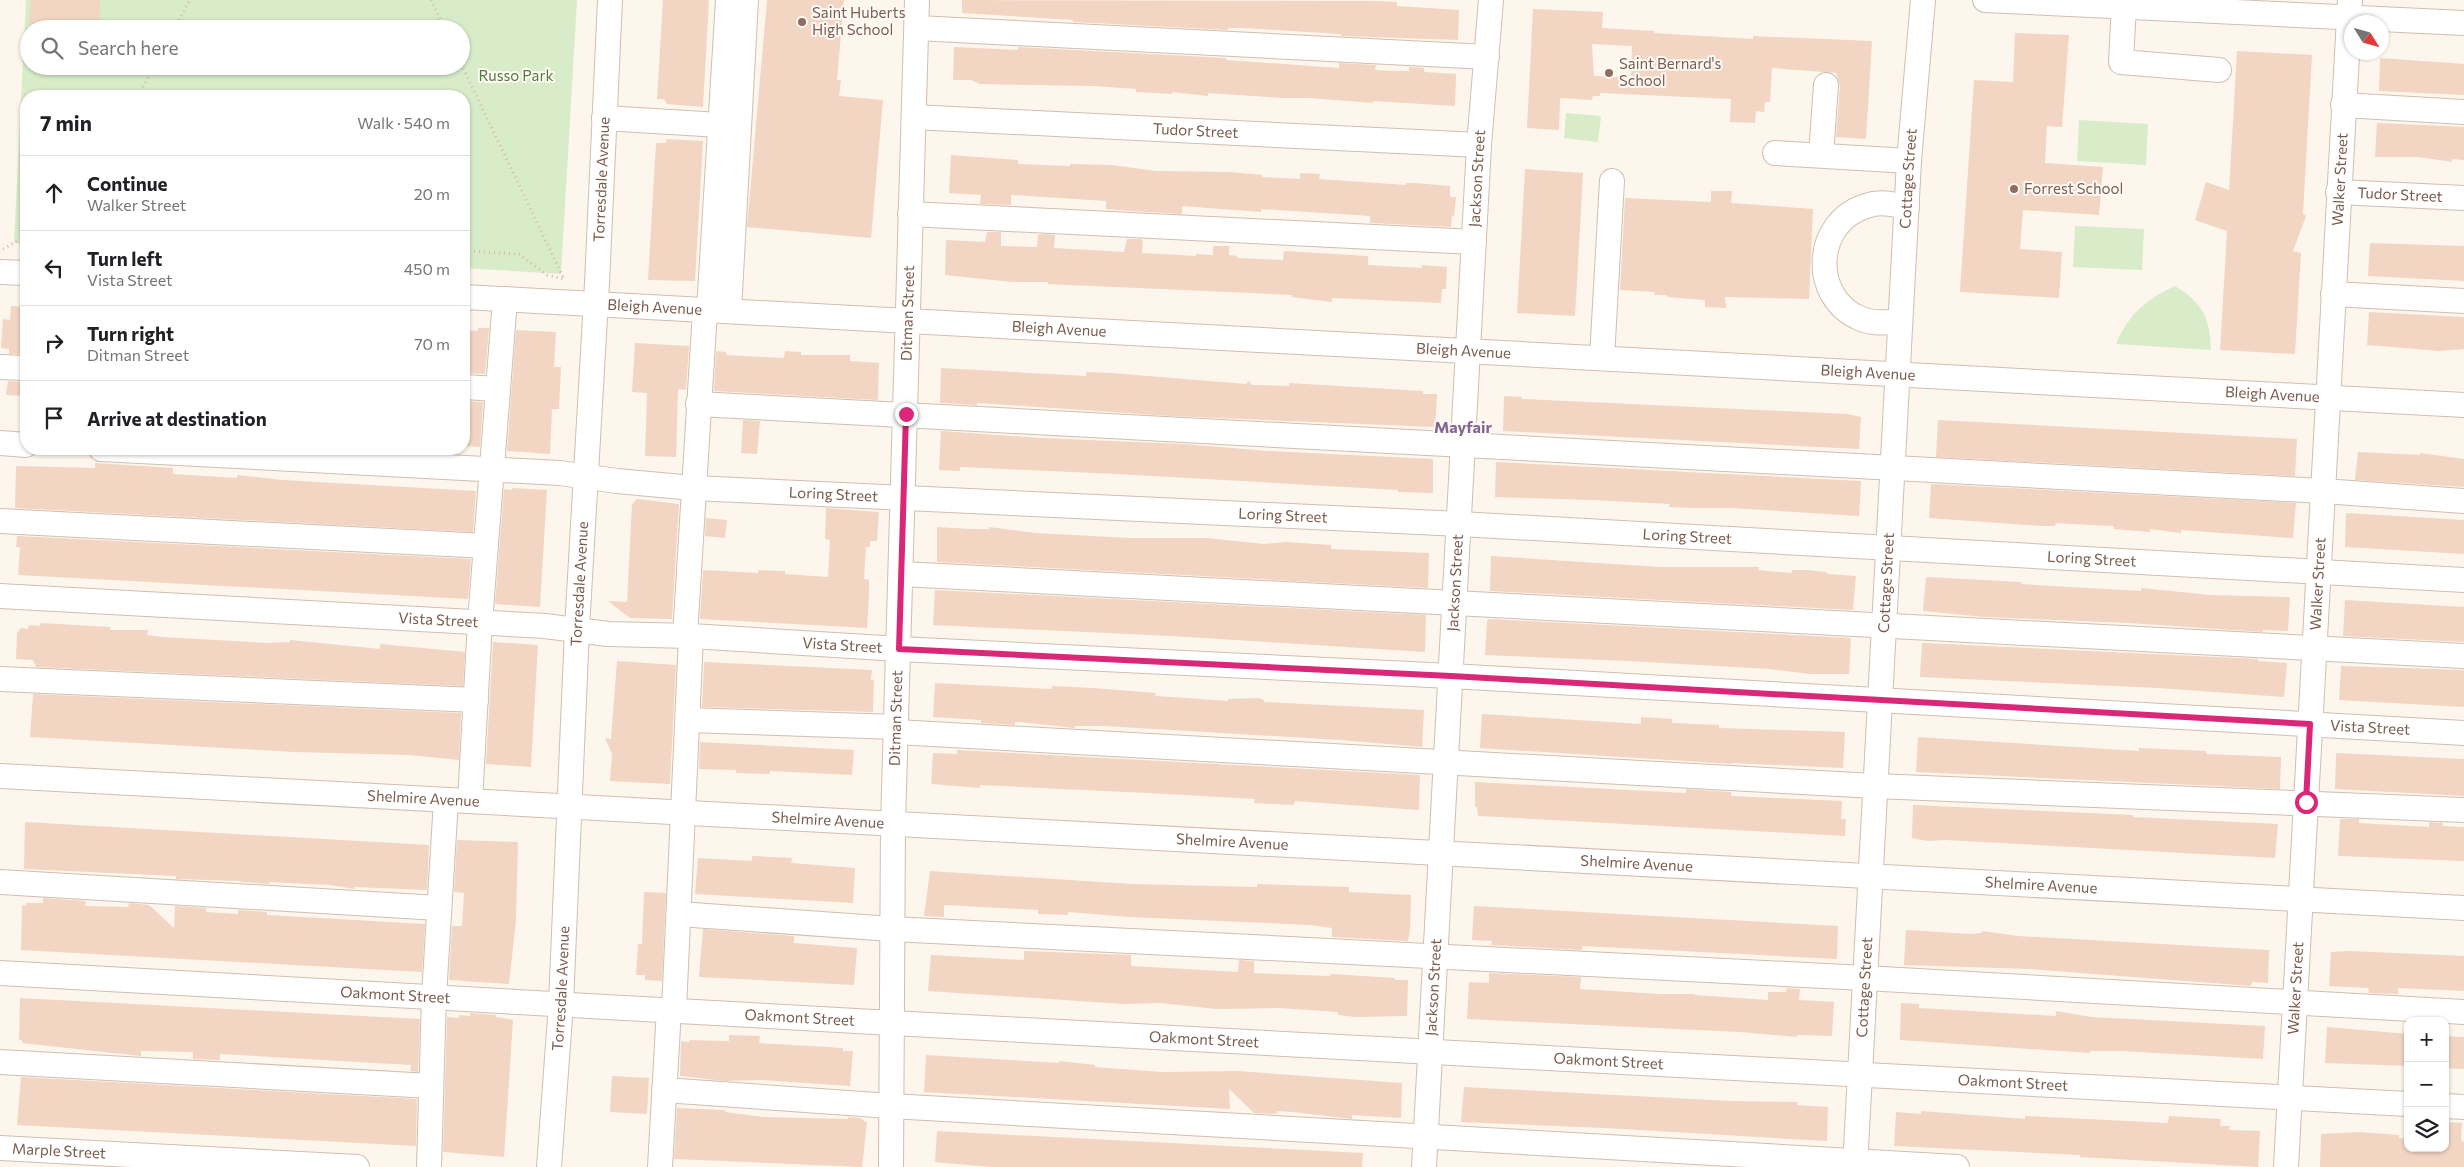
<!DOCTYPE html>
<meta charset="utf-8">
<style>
body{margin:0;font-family:Commissioner,sans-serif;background:#f2f2f2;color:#202124}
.controls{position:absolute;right:15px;bottom:15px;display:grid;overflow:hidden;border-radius:10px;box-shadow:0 1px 4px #0004}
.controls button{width:45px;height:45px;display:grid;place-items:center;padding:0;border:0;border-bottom:1px solid #e0e0e0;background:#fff;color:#202124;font:25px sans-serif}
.compass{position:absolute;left:2344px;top:15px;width:45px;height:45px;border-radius:50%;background:#fff;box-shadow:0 1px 4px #0004;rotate:127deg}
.stop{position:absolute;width:15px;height:15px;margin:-11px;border:4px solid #db2777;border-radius:50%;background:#fff}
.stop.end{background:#db2777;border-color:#fff;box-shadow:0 1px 5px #0008}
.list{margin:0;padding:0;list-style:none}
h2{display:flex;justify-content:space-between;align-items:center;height:65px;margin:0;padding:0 20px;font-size:21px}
h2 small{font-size:16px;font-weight:400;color:#757577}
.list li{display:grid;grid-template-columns:32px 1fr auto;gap:15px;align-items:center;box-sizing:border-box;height:75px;padding:0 20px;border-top:1px solid #e0e0e0}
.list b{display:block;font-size:19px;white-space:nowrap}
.list p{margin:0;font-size:16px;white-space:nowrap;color:#757577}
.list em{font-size:16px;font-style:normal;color:#757577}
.icon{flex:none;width:28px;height:28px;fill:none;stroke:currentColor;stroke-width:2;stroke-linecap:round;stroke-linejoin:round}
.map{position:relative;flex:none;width:2464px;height:1167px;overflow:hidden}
.search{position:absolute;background:#fff;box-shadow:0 1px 4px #0004;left:20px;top:20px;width:450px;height:55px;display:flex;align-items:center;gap:12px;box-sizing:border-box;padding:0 18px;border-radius:28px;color:#757577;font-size:19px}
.panel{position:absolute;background:#fff;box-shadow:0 1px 4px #0004;left:20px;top:90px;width:450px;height:365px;border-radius:20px}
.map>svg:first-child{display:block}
.green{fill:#d8ecc9;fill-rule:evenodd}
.building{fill:#f3d5c3;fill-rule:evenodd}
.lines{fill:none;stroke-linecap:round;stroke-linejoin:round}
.minor-casing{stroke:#d1beb0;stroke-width:26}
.path{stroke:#d9b8a5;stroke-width:3;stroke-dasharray:1 4;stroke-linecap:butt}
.minor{stroke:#fff;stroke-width:24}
.route{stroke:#db2777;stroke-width:6}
.education-dot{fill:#8d6e63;stroke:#fffaf3;stroke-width:2}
.labels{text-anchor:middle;stroke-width:4;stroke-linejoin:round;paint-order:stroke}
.education-label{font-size:15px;fill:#785e54;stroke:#fffaf3;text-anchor:start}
.park-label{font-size:15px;fill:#537a41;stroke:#fffaf3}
.street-label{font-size:15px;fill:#7a5c4d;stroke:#fffaf3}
.neighbourhood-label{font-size:16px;font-weight:bold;fill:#846695;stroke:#fffaf3}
</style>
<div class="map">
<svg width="2464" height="1167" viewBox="0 0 2464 1167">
<rect width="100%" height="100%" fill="#fdf6ec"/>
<!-- green -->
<g class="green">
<path d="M26,0h551l-16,274 -97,-6v-172h-438v148l-12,-1zM29,29h432v37h-432z"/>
<path d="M1566,113l35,3 -3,26 -34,-4z"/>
<path d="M2079,120l69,4 -2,41 -69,-4z"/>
<path d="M2075,226l69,3 -2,41 -69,-3z"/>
<path d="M2175,286c28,17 35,33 36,64l-95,-6c13,-31 30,-44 59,-58z"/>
</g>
<!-- building -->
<g class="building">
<path d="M31,0h69l-1,29 -70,-5z"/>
<path d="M663,0h46l-6,107 -36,-3 -3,-5h-7z"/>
<path d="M767,0h77l-7,80h4l-2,16 44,4 -12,138 -124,-11z"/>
<path d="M962,0l415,1 20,1v4l62,4 -1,30 -117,-4v-2l-98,-6h-15v2l-155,-8v-2l-111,-7z"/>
<path d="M1533,9l70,3 -1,16 52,3v2l99,6v-3l119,5 -6,98 -30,-2 4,-51 -4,-13 -64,-5 -2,34h-5l-1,10 -8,-1 -1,12 -25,-1 1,-23 -131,-6v3h-7l-1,4 -32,-2 -1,32 -32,-2zM1592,44l40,2 -1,32 -37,-2z"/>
<path d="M2015,33l54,2 -7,92 -15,-1 -2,37 58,4 -4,48 -76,-5 -3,39 42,3 -3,46 -99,-6 14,-212 39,2z"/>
<path d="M954,47l64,3v-3l208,11v2l113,8v-5l37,2 -1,5 19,1h15v-4l15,1v4l32,2 -1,32 -82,-5v2l-64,-5h-27l-74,-5v3l-36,-4v2l-36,-2v-3l-42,-3 -114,-2 -9,-4h-18z"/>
<path d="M2237,51l75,4 -9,159 3,2 -13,35 8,2 -6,101 -75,-4 7,-119 -32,-11 11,-38 23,8z"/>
<path d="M2380,58l84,6v31l-85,-4z"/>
<path d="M2377,123l87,4v33l-12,-1v3l-33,-5h-44z"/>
<path d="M666,139l37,2 -8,140 -47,-1 8,-137h10z"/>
<path d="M951,155l67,5v4l52,2v-2l42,1 44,6 75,1 31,3v2l38,2v-6l20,1 -1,5 87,6v-2h9l35,3v11h6l-2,19h-2l-1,11 -81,-4v-7l-93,-6 -16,-1v3l-79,-6v8l-51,-3 -25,-2v-8l-47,-3 -48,-3v10l-31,-1 1,-9 -32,-2z"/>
<path d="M1525,169l58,4 -8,143 -58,-3z"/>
<path d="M1711,191h21l-1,12 82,6 -4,90 -84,-2 1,11 -21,-1v-7l-38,-3v-2h-13l1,-3 -35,-2 5,-92 86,4z"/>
<path d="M987,232h14v14l36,1 1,-12 5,-1 12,1 -1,13 70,4 3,-13h14l2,2 -1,12 54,3v-2l17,1v-9h16v9l8,1v2l46,2 1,-9 84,5v9l54,3v-3l25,2 -1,22h-4l-1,14 -109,-5v4l-40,-5v-2l-244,-11v-2h-36l-67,-7 1,-35 39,2z"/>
<path d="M2370,243l94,3v35l-96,-5z"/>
<path d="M11,306l15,1v47h-17v-5l-8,-1 2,-29 7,1z"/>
<path d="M2369,312l95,5v32l-25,2 -72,-6z"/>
<path d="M478,328h11l-4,46 -21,-1v-43l14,1z"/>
<path d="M516,330l40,2 -2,35h7l-2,42h-7l-2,45 -43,-3z"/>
<path d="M635,343l54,3 -3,44 -8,-1 -2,68 -31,-1 2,-63 -15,-1z"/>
<path d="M716,351l10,1v3l58,3 1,-7 16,1v3h49v6l29,2 -1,37 -164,-9z"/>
<path d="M941,368l145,8v-4l26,1 134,11 3,-3 3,4h7l30,1v-3l134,8v3h14l-2,33 -264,-11 -177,-12 -17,-1v2l-37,-2z"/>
<path d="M8,381l18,1v14l-20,-1z"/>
<path d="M1504,396l18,1v2l325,15 14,3 -2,32 -356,-18z"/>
<path d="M464,401l19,1 -3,45 -16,-1z"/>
<path d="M743,420l17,1 -3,33 -16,-1z"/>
<path d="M1938,420l359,19 -2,37 -359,-19z"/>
<path d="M941,431l99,7 144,6 84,7 165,8v34l-35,-1v-2l-282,-16 -156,-7v4l-21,-1z"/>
<path d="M2358,452l62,3v-2l44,6v28l-109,-7z"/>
<path d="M1496,462l365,19 -2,35 -128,-8h-39l-23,-1 1,-3 -79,-4 -96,-3z"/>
<path d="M95,463l78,5v6l64,4v-3l46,5 193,11 -3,41 -458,-24 1,-42 79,2z"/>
<path d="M1931,484l365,19 -3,35 -112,-8v3l-31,-4v3l-36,-3v-3l-26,-1 -32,-2 -1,3h-13l-113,-8z"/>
<path d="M512,488l35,2 -7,117 -45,-3 9,-115 8,1z"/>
<path d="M637,499l42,5 -7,115 -42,-1 -22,-17 19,1 5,-98z"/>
<path d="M826,508l53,4 -2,29h-7v6h-4l-2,32 5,1v13l-2,35 -167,-9 3,-49 55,3v-3l27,1v3l43,3 2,-37 -5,-1z"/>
<path d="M2346,513l118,7v34l-119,-7z"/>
<path d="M706,518l21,2 -2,18 -20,-2z"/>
<path d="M937,527l34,2h18v-2l46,6 95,5h76l58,6 22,-2 45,3v4l98,4 -1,35 -491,-26z"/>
<path d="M17,536l454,23 -3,40 -450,-24 2,-28h-4z"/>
<path d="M1491,556l169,11h99l-1,3 34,3v-3h15l20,2v2l29,2 -3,34 -363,-19z"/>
<path d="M1926,577l95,5v2l120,7v-3l69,7 80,2 -2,34 -25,-1v2l-134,-9 -145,-6 -61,-6z"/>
<path d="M935,590l491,25 -1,37 -254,-16 -238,-11z"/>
<path d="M2345,600l119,7v35l-121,-6z"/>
<path d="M1489,619l362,19 -2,36h-39l-41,-5 -141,-8 -143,-6 2,-34z"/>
<path d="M41,623l69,4v3h38l-1,5 15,2 105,6 23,-1v-2l90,9v-5l85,8 -2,34 -427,-19 -3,-7 -17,-1 1,-26 4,-5 7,1 1,-4 11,1z"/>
<path d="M493,642l45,3 -7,122 -45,-3z"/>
<path d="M1922,643l336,16v2l29,2 -3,34 -126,-9 -238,-11z"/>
<path d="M617,661l59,4 -6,119 -60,-3 2,-27 -7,-16 6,1z"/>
<path d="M704,662l168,8 -1,10h3l-1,32 -171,-5z"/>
<path d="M2341,666l123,4v37l-125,-7z"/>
<path d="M935,683l117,6v-3l41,2 63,5 -1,3 16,1 57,4v-2l31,-1 5,2v2l160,8 -2,37 -81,-7 -237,-14h-29v2l-55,-6h-5v3l-34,-2v-3l-48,-3z"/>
<path d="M33,694l428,19 -2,47 -50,-5 -115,-3 -264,-15z"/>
<path d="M1482,714l159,10v-7l31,2v4l47,2v3l126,4 -2,36 -111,-5v1l-252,-16z"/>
<path d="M1918,737l205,13 16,1v-3l67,3v3l75,3 -1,32 -364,-17z"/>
<path d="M700,742l154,8 -2,25 -82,-4v3l-34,-1v-3l-37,-1z"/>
<path d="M957,750l463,25 -1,35 -124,-9 -1,4 -40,-2 1,-4 -88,-5 -187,-9v3l-49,-4 2,-31 24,1z"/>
<path d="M2336,753l128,6v37l-129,-7z"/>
<path d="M1475,782l211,11v-4l45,3v4l111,5 -1,18h5l-1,17 -367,-20 -1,-9h-2z"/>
<path d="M1913,805l220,10v2l145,7 -3,34 -330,-18 -17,1 -16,-3z"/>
<path d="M2340,819h19v4l70,4v-5l14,1v3l21,1v34l-124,-5 -2,-1z"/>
<path d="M25,822l404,23 -2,45 -73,-3 1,2 -25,-4 -61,-3v2l-29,-2v-1l-64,-2v-3l-152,-7z"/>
<path d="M457,840l61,2 -2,77 -7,65 -60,-4 3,-54h10l2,-33 -10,-1z"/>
<path d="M752,856l40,2 -1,5 64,5 -2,35 -158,-9 3,-36 54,3z"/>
<path d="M930,871l202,13 125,3v-3l92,3v5l62,3 -1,35 -2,11 -76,-4v-9l-22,-3 -180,-8 -62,-5v3l-30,-1v-4l-94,-5v12l-20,-1z"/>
<path d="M644,892l22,1 -4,88 -17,-1v-5h-9l2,-31h4z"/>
<path d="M43,898l43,3 -1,5 43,1 1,-4 20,2 25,23 1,-22 31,2v4l32,2v-4l29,2v3l158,9 -3,48 -401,-22 1,-45 4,1v-3h17z"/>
<path d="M1474,906l364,20 -1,33 -255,-13v4l-91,-5 1,-4 -20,-1z"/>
<path d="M703,929l91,7v7l63,5 -3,37 -155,-8z"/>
<path d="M1906,930l64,4 12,-1v-2l36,5 251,14 -1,33 -16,-1 -1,4 -221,-17 -126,-4z"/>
<path d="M1024,951l107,4v11l107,6 1,-12 15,1v12l76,3 1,-2 64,4v2h13l-1,36 -51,1 -18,-2v-3l-58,-4 -64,1 -56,-6 -37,1 -195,-13 3,-36 93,5z"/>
<path d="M2350,951l114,5v35l-66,-3v6l-29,-1 -1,-5 -39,-2 2,-34z"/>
<path d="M1489,973l92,4 -1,12 79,5h36v1l73,5v-8h18l1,-4 13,1 -1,11 35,2 -2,34 -35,-1v2l-58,-5 -272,-13 2,-37 20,1z"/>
<path d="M20,998l400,21 -2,53 -8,-1 1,-6 -191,-11v6l-27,-1v-7l-52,-1v5l-119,-13v-3h-3z"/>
<path d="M1901,1003l18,1v4l137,8v-5l35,6 174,9 -2,33 -141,-8h-32v2l-190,-13z"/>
<path d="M470,1013l26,2v2l17,3 -9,137 -61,-5 4,-135 12,1v-3l11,1z"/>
<path d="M2327,1027l81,7v32l-83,-3z"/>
<path d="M729,1035l31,1 -1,7 84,5v3h10l-3,35 -89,-6 -36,1 -45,-5 1,-35 9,1 -1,-2 40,1z"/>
<path d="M2445,1036l19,1v32l-19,-1z"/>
<path d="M926,1055l133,8v-2l36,4v2l67,5 75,-1 165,12 -1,35 -49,-3v4l-59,-7 -16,-1v3l-23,-1 -25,-24 1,20 -306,-17z"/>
<path d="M612,1076l37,2 -2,36 -37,-2z"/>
<path d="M21,1077l396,22 -1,47 -399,-21z"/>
<path d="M1464,1087l267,14 66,1v3l31,2 -1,34 -222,-13 -144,-6z"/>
<path d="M677,1108l48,2v2l38,5 85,2v-2l12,1 7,5 -5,44 -188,-8z"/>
<path d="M1921,1111l104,8v-3l143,7 1,-7 52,3 -1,7h10l-1,4 31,1 -2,36 -178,-10v-2l-186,-9 2,-34 25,2z"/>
<path d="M2445,1122l17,1 -1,17 3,2v25h-144l1,-33 38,-2 40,3v3l9,1v9h37z"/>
<path d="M937,1131l426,22 -1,14h-369l-39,-3 -19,-2z"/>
</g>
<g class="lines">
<!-- minor casing -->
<g class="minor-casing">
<g id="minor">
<path d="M1985,0l479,23"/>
<path d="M2124,5l-3,57 98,8"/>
<path d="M917,28l570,29"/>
<path d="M2343,105l121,7"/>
<path id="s1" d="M914,117l565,28"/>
<path d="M604,118l116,7"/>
<path d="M1775,153l134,8"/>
<path d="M1821,155l5,-70"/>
<path id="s2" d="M2338,192l126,6"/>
<path d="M910,214l564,28"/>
<path d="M0,272l26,1"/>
<path d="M2333,294l131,7"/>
<path id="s3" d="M464,297l2000,108"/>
<path d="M709,310l19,-310"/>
<path d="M729,311l17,-311"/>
<path d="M1900,321c-14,2 -28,3 -41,-3 -49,-22 -45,-96 7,-112 14,-5 27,-2 41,1"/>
<path d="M1602,358l10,-177"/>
<path d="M0,367l26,1"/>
<path d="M464,387l34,2"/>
<path d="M698,404l1625,87 141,10"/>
<path d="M0,443l26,2"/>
<path id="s4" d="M101,449l459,24 57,8 76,7 767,36 1004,56"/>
<path d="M0,521l486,25"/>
<path d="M902,574l1562,82"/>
<path id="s5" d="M0,596l545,30 63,8 83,2 208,13 552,27 1013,57"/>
<path d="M685,636l20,-326"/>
<path d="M0,679l476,21"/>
<path d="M688,720l208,7"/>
<path d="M896,732l979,54 589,24"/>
<path id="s6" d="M0,776l2464,132"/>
<path d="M470,801l10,-179 25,-323"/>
<path d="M0,882l439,26"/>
<path d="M679,914l213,15 973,49 599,34"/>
<path id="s7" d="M0,973l892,50 1516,81"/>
<path d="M674,1010l17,-374"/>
<path d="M0,1062l431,24"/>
<path d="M664,1090l227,16 1066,61"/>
<path d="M2445,1106l19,1"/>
<path id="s8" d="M0,1148l357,19"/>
<path d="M429,1167l5,-171 12,-196"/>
<path id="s9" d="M549,1167l12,-163 16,-375 20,-346 13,-283"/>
<path d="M660,1167l9,-158"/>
<path id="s10" d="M891,1167l2,-343 24,-824"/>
<path id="s11" d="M1424,1167l55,-1022 12,-145"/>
<path id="s12" d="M1855,1167l54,-1006 14,-161"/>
<path id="s13" d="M2286,1167l64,-1167"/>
</g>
</g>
<!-- path -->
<g class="path">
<path d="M431,0l14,29"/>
<path d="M174,29l16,-29"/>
<path d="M461,64l103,215 -17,-4 -28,-21 -55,-3"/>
<path d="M138,96l16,-30"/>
<path d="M3,249l23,-13"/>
</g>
<!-- minor -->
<use href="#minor" class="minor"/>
</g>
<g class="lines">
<!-- route -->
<path class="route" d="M906,414l-7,235 552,27 859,48 -4,78"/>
</g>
<!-- markers -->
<g class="education-dot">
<circle cx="802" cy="22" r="5"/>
<circle cx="1609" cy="73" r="5"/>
<circle cx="2014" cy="189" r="5"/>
</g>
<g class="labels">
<!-- education labels -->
<g class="education-label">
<text x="812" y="18">Saint Huberts<tspan x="812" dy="17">High School</tspan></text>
<text x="1619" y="69">Saint Bernard's<tspan x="1619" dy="17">School</tspan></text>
<text x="2024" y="194">Forrest School</text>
</g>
<!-- park labels -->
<g class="park-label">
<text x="516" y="81">Russo Park</text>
</g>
<!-- street labels -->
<g class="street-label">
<text dy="5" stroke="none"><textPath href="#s1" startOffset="282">Tudor Street</textPath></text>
<text dy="5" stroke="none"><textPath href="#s9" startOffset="989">Torresdale Avenue</textPath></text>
<text dy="5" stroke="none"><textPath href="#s11" startOffset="990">Jackson Street</textPath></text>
<text dy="5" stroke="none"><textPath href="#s12" startOffset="990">Cottage Street</textPath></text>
<text dy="5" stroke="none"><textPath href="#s13" startOffset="989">Walker Street</textPath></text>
<text dy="5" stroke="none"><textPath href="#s2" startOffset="62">Tudor Street</textPath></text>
<text dy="5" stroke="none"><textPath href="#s3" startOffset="191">Bleigh Avenue</textPath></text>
<text dy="5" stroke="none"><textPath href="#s10" startOffset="854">Ditman Street</textPath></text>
<text dy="5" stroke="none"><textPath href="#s3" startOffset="596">Bleigh Avenue</textPath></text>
<text dy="5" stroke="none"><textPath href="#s3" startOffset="1001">Bleigh Avenue</textPath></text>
<text dy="5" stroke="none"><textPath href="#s3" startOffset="1406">Bleigh Avenue</textPath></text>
<text dy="5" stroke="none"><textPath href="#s3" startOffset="1811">Bleigh Avenue</textPath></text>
<text dy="5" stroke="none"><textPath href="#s4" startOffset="734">Loring Street</textPath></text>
<text dy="5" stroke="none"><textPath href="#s4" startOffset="1184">Loring Street</textPath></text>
<text dy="5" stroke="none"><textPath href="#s4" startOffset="1589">Loring Street</textPath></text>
<text dy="5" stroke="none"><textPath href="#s4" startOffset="1994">Loring Street</textPath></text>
<text dy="5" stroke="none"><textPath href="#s11" startOffset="585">Jackson Street</textPath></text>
<text dy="5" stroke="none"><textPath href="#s12" startOffset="585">Cottage Street</textPath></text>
<text dy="5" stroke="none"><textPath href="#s13" startOffset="584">Walker Street</textPath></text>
<text dy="5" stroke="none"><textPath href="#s9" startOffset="584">Torresdale Avenue</textPath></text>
<text dy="5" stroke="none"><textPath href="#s5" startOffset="439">Vista Street</textPath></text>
<text dy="5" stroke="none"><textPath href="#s5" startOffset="844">Vista Street</textPath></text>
<text dy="5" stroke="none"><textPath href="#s10" startOffset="449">Ditman Street</textPath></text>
<text dy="5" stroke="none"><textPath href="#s5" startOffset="2374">Vista Street</textPath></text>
<text dy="5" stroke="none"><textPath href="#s6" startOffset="424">Shelmire Avenue</textPath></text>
<text dy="5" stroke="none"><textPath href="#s6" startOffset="829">Shelmire Avenue</textPath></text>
<text dy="5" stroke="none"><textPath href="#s6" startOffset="1234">Shelmire Avenue</textPath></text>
<text dy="5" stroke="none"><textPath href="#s6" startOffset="1639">Shelmire Avenue</textPath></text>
<text dy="5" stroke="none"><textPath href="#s6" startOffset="2044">Shelmire Avenue</textPath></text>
<text dy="5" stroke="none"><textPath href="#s9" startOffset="179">Torresdale Avenue</textPath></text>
<text dy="5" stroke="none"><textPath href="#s11" startOffset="180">Jackson Street</textPath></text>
<text dy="5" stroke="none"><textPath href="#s12" startOffset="180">Cottage Street</textPath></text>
<text dy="5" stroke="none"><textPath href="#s13" startOffset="179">Walker Street</textPath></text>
<text dy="5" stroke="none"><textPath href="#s7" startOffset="396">Oakmont Street</textPath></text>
<text dy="5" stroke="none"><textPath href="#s7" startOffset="801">Oakmont Street</textPath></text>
<text dy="5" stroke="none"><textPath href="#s7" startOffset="1206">Oakmont Street</textPath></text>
<text dy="5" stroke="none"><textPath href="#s7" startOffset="1611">Oakmont Street</textPath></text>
<text dy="5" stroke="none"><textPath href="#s7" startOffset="2016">Oakmont Street</textPath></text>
<text dy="5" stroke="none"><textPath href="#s8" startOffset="59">Marple Street</textPath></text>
</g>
<!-- neighbourhood labels -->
<g class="neighbourhood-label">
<text x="1463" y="433">Mayfair</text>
</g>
</g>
</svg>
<div class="controls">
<button>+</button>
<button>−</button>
<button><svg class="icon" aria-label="layers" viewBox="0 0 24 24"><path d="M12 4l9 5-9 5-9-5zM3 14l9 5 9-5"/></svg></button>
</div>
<svg class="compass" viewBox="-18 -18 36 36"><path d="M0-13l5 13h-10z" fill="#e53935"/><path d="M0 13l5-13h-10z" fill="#757577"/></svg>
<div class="stop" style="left:2306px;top:802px"></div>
<div class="stop end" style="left:906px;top:414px"></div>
<div class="search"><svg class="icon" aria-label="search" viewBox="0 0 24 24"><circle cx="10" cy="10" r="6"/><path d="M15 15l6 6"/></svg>Search here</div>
<section class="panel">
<h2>7 min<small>Walk · 540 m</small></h2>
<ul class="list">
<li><svg class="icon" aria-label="ahead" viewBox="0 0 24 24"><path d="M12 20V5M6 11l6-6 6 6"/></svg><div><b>Continue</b><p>Walker Street</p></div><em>20 m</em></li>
<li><svg class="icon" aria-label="left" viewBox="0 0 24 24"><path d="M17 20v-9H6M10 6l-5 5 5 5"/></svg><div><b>Turn left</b><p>Vista Street</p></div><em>450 m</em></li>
<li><svg class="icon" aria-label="right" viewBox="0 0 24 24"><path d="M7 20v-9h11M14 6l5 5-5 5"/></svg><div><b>Turn right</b><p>Ditman Street</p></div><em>70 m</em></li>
<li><svg class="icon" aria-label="arrive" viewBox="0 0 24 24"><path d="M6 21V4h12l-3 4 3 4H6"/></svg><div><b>Arrive at destination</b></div></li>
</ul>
</section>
</div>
